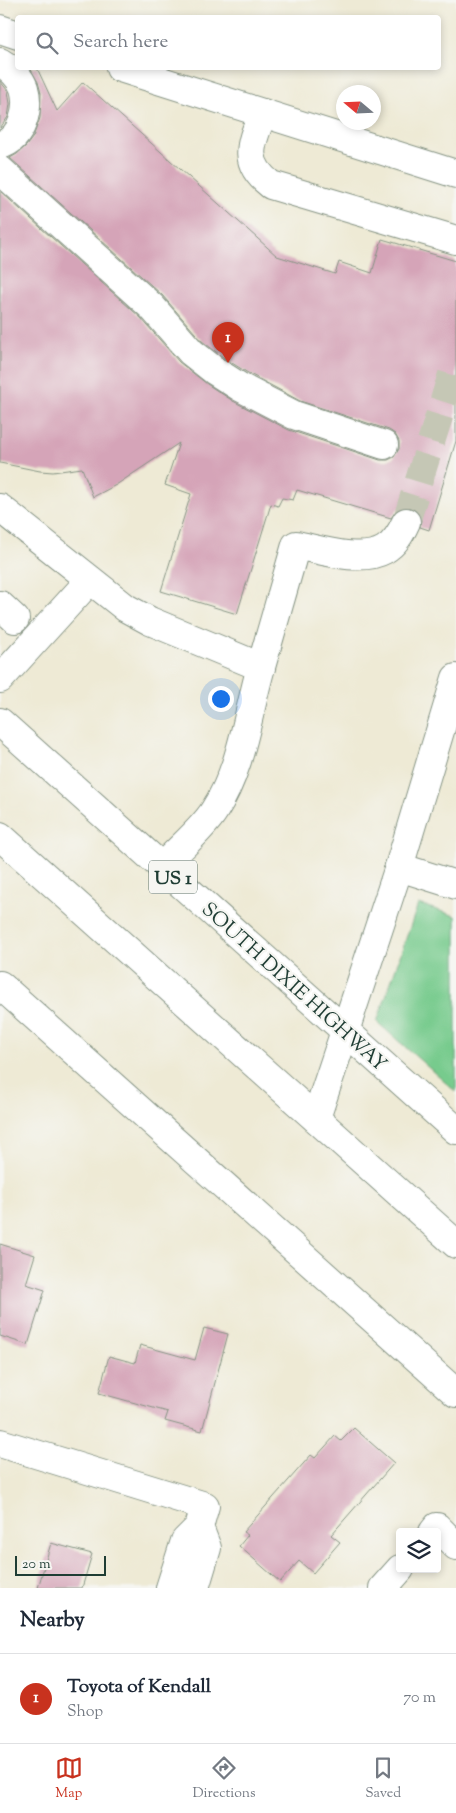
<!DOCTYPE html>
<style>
body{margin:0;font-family:"Sorts Mill Goudy",serif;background:#f2f2f3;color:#1f2937}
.controls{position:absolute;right:15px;bottom:15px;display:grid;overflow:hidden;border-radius:5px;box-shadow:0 2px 8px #0003}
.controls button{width:45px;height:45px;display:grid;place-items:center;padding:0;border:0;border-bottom:1px solid #e0e1e3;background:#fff;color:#1f2937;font:25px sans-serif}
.compass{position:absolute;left:336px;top:85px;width:45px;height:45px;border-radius:50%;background:#fff;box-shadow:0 2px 8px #0003;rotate:289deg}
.scale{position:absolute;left:15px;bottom:12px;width:91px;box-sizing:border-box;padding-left:5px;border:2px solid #1f3d34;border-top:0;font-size:14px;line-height:18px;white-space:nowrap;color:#1f3d34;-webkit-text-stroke:4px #f6f6f2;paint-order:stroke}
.you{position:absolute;left:220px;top:698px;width:18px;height:18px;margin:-12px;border:4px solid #fff;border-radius:50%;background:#1a73e8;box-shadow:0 0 0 8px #1a73e833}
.badge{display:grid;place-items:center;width:32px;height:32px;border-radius:50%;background:#c8321e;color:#fff;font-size:16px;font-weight:700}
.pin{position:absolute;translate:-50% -41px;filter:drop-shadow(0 1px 2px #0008)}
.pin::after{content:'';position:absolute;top:26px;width:18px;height:15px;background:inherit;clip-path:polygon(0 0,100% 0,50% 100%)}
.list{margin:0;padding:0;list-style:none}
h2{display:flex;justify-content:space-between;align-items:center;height:65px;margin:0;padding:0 20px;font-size:21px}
h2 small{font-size:16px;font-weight:400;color:#747a83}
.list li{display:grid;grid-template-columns:32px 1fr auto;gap:15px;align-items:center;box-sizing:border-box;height:90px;padding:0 20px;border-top:1px solid #e0e1e3}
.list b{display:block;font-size:19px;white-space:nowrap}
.list p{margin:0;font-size:16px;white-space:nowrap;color:#747a83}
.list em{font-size:16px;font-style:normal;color:#747a83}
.icon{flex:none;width:28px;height:28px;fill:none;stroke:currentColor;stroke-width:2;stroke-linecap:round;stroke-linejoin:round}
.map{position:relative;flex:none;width:456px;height:1588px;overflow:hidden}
.search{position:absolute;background:#fff;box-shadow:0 2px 8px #0003;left:15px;right:15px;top:15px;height:55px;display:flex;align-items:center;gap:12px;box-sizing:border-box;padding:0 18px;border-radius:5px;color:#747a83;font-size:19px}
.sheet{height:155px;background:#fff}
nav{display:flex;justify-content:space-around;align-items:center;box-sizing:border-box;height:70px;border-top:1px solid #e0e1e3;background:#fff;font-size:14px;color:#747a83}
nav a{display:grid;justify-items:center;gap:2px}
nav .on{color:#c8321e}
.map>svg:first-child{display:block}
.green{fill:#77cb8d;stroke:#4b8460}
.building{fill:#d5a4b8}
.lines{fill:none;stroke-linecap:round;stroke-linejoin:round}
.minor-tunnel{stroke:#c5c7b5;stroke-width:28;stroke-dasharray:28 14;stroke-linecap:butt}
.minor-casing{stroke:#869484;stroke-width:30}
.highway-casing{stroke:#869484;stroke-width:30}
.minor{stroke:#fff;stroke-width:28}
.highway{stroke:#fff;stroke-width:28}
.labels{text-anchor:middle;stroke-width:4.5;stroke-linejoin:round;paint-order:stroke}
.shield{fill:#f6f6f2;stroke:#60746d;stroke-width:1}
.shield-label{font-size:19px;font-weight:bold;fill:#1f3d34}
.street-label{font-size:20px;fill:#1f3d34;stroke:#f6f6f2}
</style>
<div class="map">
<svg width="456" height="1588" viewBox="0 0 456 1588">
<rect width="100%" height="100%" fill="#f6f6f2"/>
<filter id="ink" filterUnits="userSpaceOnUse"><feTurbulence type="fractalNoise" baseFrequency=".02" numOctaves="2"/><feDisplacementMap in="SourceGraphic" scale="10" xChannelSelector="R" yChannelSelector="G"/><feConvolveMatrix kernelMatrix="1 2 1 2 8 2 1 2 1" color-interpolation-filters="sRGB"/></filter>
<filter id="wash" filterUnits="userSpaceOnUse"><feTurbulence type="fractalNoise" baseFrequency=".0096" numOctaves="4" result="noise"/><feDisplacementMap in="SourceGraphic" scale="20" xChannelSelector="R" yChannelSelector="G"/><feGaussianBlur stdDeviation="1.12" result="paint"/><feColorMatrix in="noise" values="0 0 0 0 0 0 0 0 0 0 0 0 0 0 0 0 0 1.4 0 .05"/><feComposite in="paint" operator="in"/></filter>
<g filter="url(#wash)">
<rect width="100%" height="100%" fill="#eeead5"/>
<!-- green -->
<path class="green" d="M418,904l38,12v176l-79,-70z"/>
<g id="blocks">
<!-- building -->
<g class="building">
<path d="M30,68h7l20,43 26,-29 194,174 58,18 4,-12 33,11 10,-34 74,22v180l-27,89 -9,-3 1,-7 -2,-6 -7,-6 -7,-2 -7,3 -7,9 -94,-28 -4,10 -11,-2 -4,8 -7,-2 -34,110 -76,-23 30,-97 -26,-9 14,-42 -63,42 -23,12 -11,-29 -29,4 -13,-1 -40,-8v-272l141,127 38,44 28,22 26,17 56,29 91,30h8l6,-3 5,-8v-8l-4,-7 -6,-4 -89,-29 -52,-28 -24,-15 -22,-17 -40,-46 -152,-137 7,-4 9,-8 7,-9 7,-19 1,-25 -3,-11z"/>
<path d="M0,81l8,10 2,13 -2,13 -8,11z"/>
<path d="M0,1244l35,11 -9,29 19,6 -17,55 -28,-9z"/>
<path d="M204,1328l24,6 -26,97 -37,-10 3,-9 -69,-19 10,-37 26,7 5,-18 55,15z"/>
<path d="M354,1428l40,35 -63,72 9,7 -27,31 -14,-12 -19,21 -41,-36 9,-11 -5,-3 68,-77 4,3 20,-22 6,5z"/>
<path d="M51,1543l41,11 -10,34h-44z"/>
</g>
</g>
</g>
<g filter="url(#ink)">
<use href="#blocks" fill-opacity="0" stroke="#869484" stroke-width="1"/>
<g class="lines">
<!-- minor-tunnel -->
<path class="minor-tunnel" d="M406,522l50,-160"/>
<!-- minor casing -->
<g class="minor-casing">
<g id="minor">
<path d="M0,29l18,6"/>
<path d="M0,62c10,6 20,15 24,26 6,20 -2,52 -24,57"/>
<path d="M120,68l336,106"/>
<path d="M263,113c-12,30 -22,49 8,72l185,55"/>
<path d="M0,170l152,137 39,45 24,19 25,16 54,28 90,30"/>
<path d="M0,508l126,100 24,13 111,46 35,-122c25,5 65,18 88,5 11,-6 17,-17 22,-28"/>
<path d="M0,605l15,14"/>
<path d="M0,679l90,-99"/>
<path d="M162,867c15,-17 40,-37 52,-56 28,-43 33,-95 47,-144"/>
<path d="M399,867l57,18"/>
<path d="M0,985l456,408"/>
<path d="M345,1031l54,-164 57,-189"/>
<path d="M0,1443l205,63 -6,21 -14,14 -15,47"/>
<path d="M433,1532l4,-5 19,19"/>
<path d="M195,1588l12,-40 -8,-21"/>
<path d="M383,1588l17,-19"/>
</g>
</g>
<!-- highway casing -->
<g class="highway-casing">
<g id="highway">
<path d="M0,722l456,408"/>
<path d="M0,836l456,408"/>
<path d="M316,1118l29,-87"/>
</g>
</g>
<!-- minor -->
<use href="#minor" class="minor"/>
<!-- highway -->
<use href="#highway" class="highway"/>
</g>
</g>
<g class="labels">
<!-- shield labels -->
<rect class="shield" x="149" y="860.5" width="48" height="33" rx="4"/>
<g class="shield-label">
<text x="173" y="884">US 1</text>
</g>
<!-- street labels -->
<g class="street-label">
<text transform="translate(295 986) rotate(42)" y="7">SOUTH DIXIE HIGHWAY</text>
</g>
</g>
</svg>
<div class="controls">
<button><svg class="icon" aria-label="layers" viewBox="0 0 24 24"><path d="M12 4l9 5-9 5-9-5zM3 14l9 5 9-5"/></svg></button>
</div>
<svg class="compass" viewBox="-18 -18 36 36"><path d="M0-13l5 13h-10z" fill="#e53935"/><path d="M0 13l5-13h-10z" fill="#747a83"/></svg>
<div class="scale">20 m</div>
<div class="you"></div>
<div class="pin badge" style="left:228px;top:363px">1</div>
<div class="search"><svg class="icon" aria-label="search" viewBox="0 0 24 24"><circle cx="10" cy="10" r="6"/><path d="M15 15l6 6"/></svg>Search here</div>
</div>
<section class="sheet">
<h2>Nearby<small></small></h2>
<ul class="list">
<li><span class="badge">1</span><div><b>Toyota of Kendall</b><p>Shop</p></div><em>70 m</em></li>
</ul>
</section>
<nav>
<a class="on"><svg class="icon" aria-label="map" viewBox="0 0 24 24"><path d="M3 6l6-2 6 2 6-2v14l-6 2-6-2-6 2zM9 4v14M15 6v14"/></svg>Map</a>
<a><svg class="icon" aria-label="directions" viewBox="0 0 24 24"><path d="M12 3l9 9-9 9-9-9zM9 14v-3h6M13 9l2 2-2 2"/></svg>Directions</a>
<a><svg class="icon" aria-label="saved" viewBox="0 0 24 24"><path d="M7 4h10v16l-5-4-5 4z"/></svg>Saved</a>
</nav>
